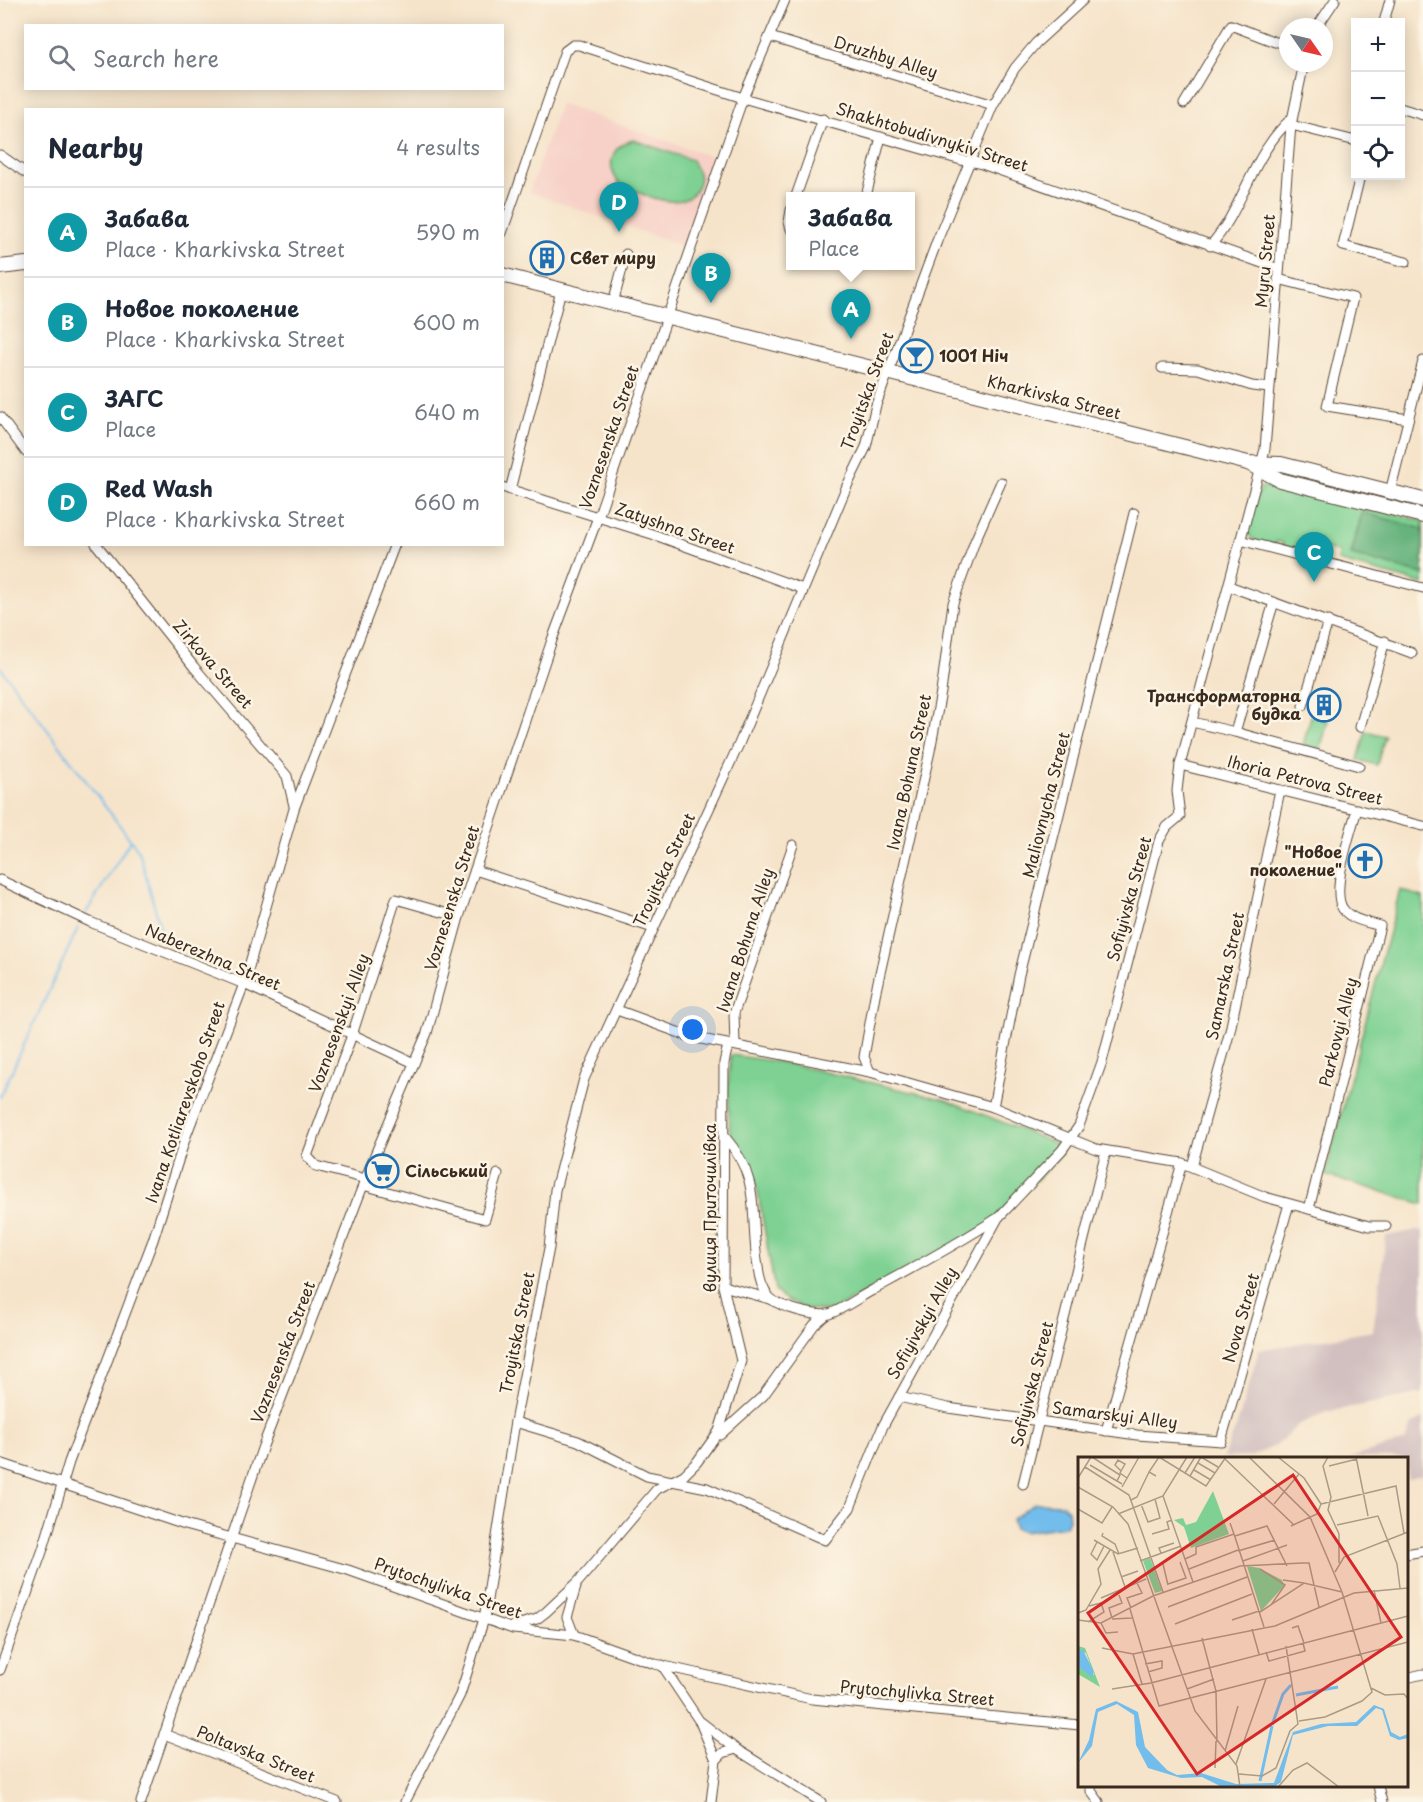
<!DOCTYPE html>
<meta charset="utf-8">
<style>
body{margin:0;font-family:"Playpen Sans",sans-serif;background:#f6f6f7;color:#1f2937}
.controls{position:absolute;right:18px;top:18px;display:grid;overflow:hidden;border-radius:0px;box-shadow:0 3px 15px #0003}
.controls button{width:54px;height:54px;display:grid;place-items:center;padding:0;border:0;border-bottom:2px solid #e0e1e3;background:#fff;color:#1f2937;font:30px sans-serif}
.compass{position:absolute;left:1279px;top:18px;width:54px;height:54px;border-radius:50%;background:#fff;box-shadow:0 3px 15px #0003;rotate:124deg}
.you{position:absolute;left:693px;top:1030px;width:21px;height:21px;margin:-15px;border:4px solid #fff;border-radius:50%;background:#1a73e8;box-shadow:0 0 0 9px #1a73e833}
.badge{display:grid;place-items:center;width:39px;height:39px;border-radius:50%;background:#db2777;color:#fff;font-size:20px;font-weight:700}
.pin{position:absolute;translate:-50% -50px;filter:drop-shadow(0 2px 3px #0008)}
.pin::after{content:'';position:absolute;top:32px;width:21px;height:18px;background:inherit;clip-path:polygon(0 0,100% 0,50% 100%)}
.popup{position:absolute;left:786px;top:192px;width:129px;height:78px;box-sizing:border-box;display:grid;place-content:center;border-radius:0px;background:#fff;filter:drop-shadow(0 2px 4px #0005);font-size:20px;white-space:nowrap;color:#747a83}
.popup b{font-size:22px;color:#1f2937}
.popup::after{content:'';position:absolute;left:50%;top:100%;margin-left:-12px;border:12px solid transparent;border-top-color:#fff}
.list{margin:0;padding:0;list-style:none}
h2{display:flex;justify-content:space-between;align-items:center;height:78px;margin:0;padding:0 24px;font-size:26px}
h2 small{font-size:20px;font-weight:400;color:#747a83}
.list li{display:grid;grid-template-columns:39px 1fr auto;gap:18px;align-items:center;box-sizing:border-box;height:90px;padding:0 24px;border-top:2px solid #e0e1e3}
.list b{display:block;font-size:22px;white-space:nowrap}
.list p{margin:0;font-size:20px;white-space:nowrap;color:#747a83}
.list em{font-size:20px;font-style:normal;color:#747a83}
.icon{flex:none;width:33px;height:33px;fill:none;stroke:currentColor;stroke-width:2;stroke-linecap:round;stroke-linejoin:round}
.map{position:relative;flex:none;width:1423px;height:1802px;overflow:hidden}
.search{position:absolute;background:#fff;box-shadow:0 3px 15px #0003;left:24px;top:24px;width:480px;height:66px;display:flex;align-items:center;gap:15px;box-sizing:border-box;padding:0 21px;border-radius:0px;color:#747a83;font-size:22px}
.panel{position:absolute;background:#fff;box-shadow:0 3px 15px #0003;left:24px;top:108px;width:480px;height:438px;border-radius:0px}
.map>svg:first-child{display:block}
.built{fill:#f7d1c7}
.industrial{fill:#d2bfc0}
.green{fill:#7ed193;stroke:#5c7e58;stroke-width:1.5}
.forest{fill:#66b37d;stroke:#506e4e;stroke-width:1.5}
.water{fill:#73bdec;stroke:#577485;stroke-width:1.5}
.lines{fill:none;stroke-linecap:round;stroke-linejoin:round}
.stream{stroke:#73bdec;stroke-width:2}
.street-casing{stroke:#574638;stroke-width:11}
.secondary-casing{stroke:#574638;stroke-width:16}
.street{stroke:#fff;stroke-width:9}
.secondary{stroke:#fff;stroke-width:14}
.labels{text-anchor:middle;stroke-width:5;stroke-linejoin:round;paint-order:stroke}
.street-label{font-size:16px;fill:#3b2a1e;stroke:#fcf5e5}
.poi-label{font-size:16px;font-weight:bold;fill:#3b2a1e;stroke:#fcf5e5;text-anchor:start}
.inset-river{fill:none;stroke:#73bdec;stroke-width:3}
.inset-road{fill:none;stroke:#ab9a85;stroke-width:1.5}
.view{fill:#d62828;fill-opacity:0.15;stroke:#d62828;stroke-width:3}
.inset-edge{fill:none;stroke:#3b2a1e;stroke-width:3}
</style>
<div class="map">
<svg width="1423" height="1802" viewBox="0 0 1423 1802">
<rect width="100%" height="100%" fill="#fcf5e5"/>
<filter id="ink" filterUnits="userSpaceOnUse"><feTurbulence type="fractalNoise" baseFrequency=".0167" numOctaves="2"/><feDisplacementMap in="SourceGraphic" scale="12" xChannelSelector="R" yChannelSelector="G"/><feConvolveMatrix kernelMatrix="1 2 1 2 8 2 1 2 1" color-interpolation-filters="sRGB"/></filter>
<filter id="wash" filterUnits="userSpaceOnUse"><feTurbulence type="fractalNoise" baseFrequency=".008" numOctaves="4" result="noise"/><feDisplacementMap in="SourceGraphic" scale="24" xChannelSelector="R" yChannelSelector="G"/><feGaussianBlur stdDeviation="1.35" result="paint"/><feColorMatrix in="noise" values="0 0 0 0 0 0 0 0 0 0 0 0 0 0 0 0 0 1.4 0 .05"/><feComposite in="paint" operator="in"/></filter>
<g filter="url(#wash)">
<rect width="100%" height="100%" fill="#f6e4ca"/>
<!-- built -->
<path class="built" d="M560,104l153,53 -31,89 -153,-54z"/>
<!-- industrial -->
<g class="industrial">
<path d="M1418,1230l5,1v162l-96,19 -29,13 -23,21 -25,11 -27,1 14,-33 22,-75 114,-19 13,-95z"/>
<path d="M1423,1419v55l-16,5 -1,-21h-56l55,-17 6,-16z"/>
</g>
<!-- green -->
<g class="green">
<path d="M634,140l58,20 8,17c-6,42 -58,19 -82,5 -13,-18 -6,-37 16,-42z"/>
<path d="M1270,483l153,38v63l-85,-23 1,-9 -25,-7 -3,10 -28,-8v-4l-6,-2 -2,5 -22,-6 -6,-8c4,-14 6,-46 23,-49z"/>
<path d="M1311,716l17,5 -8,29 -17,-5z"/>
<path d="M1366,731l19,5 -8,29 -19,-5z"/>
<path d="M1400,890l23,7v307l-98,-29z"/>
<path d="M731,1055l54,8 162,37 110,44 5,9 -64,68 -164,89c-22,3 -43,-4 -59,-19l-18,-104 -8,-24 -19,-26 -2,-50z"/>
</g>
<!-- forest -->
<path class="forest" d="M1362,512l61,17v45l-72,-19z"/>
<!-- water -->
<path class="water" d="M1035,1503l27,1 6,6 1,9 -4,7 -42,6 -8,-4 -3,-9z"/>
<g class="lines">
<!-- stream -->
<g class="stream">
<path d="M0,667l139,184 25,90"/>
<path d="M86,913l44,-72"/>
<path d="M0,1097l78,-169"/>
</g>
</g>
</g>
<g filter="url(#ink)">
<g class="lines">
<!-- street casing -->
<g class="street-casing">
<g id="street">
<path d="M1384,22l6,-22"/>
<path d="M1317,27l18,-27"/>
<path d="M770,37l223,68"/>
<path d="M1184,104l47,-79 44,17h13"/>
<path d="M1400,108l23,7"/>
<path d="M1291,125l65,16"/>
<path d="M0,155l26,18"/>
<path d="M1360,176l-17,70 63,16"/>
<path d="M796,196l27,-77"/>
<path d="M866,196l15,-59"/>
<path d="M791,210l-2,12 2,7"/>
<path d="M502,233l63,-182 8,-6h6l164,53 218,62 18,3 300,106"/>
<path d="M1210,246c35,-39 40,-90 82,-128"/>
<path d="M1278,279l75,19 -26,108 81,13"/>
<path d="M613,303l13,-49"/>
<path d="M1162,368l36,1 54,17 17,2"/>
<path d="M0,417l26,35"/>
<path d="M502,487l153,48 148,54"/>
<path d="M510,490l51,-200"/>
<path d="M1390,492l33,-131"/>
<path d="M1240,540l183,48"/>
<path d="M96,544l98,123 93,109 7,30"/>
<path d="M1229,586l183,67"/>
<path d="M1274,602l-39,130 124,34"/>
<path d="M1303,706l25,-85"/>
<path d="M1192,722l43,10"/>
<path d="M1360,727l25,-86"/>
<path d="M1180,765l243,61"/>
<path d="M1357,809c-6,22 -27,82 -14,100 8,11 24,13 37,17l-71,283 60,17h17"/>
<path d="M475,870l178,58"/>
<path d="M0,880l90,42 154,62 170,79"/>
<path d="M617,1010l74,27 179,35 123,35 103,42 86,14 83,34 44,12"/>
<path d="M735,1045l-1,-32 59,-168"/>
<path d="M870,1072l-6,-15 11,-62 55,-244 11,-59 12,-89 22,-62 26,-59"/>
<path d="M993,1107l26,-132 115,-462"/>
<path d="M725,1137c38,44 24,79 33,130 1,10 4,22 11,30 9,10 47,20 60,17 15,-5 30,-17 44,-24 42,-23 83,-45 123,-71"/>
<path d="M1192,1166l38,-135 50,-241"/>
<path d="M366,1179l-50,-13 -9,-10 45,-121 44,-136 63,18"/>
<path d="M363,1185l122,34 13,-45"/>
<path d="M723,1286l47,13"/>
<path d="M899,1397l49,11 189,27 84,6 68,-237"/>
<path d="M515,1422l63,19 69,35 60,12 118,52 25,-32 33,-82 115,-208 64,-68 17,-24 23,-64 57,-221 8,-14 13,-11 -3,-25 3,-26 85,-316 26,-324 13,-62"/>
<path d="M1106,1431l76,-268"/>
<path d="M720,1435l43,-39 51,-71 13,-11"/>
<path d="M0,1463l188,63 160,44 165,59 61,6 81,29 157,35 268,26"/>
<path d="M1023,1484l83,-333"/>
<path d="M1406,1554l17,-3"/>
<path d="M513,1626l24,-7 9,-7 32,-30 79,-93 27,-14 13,-13 22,-31 22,-70 -18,-75 1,-223 4,-18"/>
<path d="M574,1635l-7,-18 9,-30"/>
<path d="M662,1665l38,57 16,38 -5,42"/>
<path d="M0,1670l43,-121 26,-87 84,-222 33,-104 58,-152 50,-175 101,-265"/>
<path d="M1406,1678l17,-4"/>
<path d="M701,1722l35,27 85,53"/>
<path d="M164,1734l173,68"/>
<path d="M716,1760l7,-7 13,-4"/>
<path d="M1091,1786v5l8,11"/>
<path d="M1378,1786l4,16"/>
<path d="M141,1802l122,-356 111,-289 53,-124 32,-116 93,-277 46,-123 145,-419 42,-98"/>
<path d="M405,1802l55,-107 24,-76 31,-197 34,-174 6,-58 29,-111 155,-335 107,-256 20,-41 10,-42 61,-164 56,-136 22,-37 21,-25 47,-43"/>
</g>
</g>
<!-- secondary casing -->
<g class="secondary-casing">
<g id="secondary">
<path d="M0,267l26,-3"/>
<path d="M502,275l746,188 33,1 142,36"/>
<path d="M1248,463l32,17 143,36"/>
</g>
</g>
<!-- street -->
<use href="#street" class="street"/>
<!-- secondary -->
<use href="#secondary" class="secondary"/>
</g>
</g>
<!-- icons -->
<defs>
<g id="building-ring" transform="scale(1.725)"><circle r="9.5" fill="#fcf5e5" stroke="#1f6fb2" stroke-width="1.5"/><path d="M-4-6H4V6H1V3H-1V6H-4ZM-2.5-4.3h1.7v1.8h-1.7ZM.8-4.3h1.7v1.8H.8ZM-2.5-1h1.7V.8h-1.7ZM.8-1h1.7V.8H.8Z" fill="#1f6fb2"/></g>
<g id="bar-ring" transform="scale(1.725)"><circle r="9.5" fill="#fcf5e5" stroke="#1f6fb2" stroke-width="1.5"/><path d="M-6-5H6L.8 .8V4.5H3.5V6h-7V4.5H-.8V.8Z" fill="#1f6fb2"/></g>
<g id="church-ring" transform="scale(1.725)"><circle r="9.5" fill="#fcf5e5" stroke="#1f6fb2" stroke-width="1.5"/><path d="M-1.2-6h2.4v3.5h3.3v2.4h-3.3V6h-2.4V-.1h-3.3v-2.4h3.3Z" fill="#1f6fb2"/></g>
<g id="supermarket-ring" transform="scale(1.725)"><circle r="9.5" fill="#fcf5e5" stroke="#1f6fb2" stroke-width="1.5"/><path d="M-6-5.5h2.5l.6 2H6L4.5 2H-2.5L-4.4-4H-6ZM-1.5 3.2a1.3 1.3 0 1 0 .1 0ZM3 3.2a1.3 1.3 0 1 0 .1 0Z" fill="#1f6fb2"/></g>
</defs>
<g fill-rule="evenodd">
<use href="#building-ring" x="547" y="258"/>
<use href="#bar-ring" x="916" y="356"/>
<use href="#building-ring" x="1324" y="705"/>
<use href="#church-ring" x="1365" y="861"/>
<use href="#supermarket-ring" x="382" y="1171"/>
</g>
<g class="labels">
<!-- street labels -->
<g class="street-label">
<text transform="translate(886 57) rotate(17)" y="6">Druzhby Alley</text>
<text transform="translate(932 137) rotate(17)" y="6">Shakhtobudivnykiv Street</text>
<text transform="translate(1265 261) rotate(-85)" y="6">Myru Street</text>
<text transform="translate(867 391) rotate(-70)" y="6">Troyitska Street</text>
<text transform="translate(1054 397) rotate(14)" y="6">Kharkivska Street</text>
<text transform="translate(609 437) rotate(-71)" y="6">Voznesenska Street</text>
<text transform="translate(675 528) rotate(19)" y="6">Zatyshna Street</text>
<text transform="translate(213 664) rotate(49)" y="6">Zirkova Street</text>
<text transform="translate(909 772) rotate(-78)" y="6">Ivana Bohuna Street</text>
<text transform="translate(1305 780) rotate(14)" y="6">Ihoria Petrova Street</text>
<text transform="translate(1046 805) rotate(-76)" y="6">Maliovnycha Street</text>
<text transform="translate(664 870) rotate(-65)" y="6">Troyitska Street</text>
<text transform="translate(452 898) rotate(-73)" y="6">Voznesenska Street</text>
<text transform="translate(1129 899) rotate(-75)" y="6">Sofiyivska Street</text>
<text transform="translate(745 940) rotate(-72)" y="6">Ivana Bohuna Alley</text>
<text transform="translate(213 957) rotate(23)" y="6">Naberezhna Street</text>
<text transform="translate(1225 976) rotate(-78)" y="6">Samarska Street</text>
<text transform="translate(339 1023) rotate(-70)" y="6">Voznesenskyi Alley</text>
<text transform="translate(1338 1032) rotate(-76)" y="6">Parkovyi Alley</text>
<text transform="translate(185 1102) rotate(-71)" y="6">Ivana Kotliarevskoho Street</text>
<text transform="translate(710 1208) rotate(-90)" y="6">вулиця Приточилівка</text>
<text transform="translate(1241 1318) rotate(-74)" y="6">Nova Street</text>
<text transform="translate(922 1323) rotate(-61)" y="6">Sofiyivskyi Alley</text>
<text transform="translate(517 1333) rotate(-79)" y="6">Troyitska Street</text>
<text transform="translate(283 1352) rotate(-69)" y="6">Voznesenska Street</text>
<text transform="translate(1032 1384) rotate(-76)" y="6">Sofiyivska Street</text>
<text transform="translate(1115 1415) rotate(7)" y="6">Samarskyi Alley</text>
<text transform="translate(448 1588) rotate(19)" y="6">Prytochylivka Street</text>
<text transform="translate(917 1693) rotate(5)" y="6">Prytochylivka Street</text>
<text transform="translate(256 1754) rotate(22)" y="6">Poltavska Street</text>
</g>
<!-- poi labels -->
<g class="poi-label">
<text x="570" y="264">Свет миру</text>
<text x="939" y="362">1001 Ніч</text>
<text x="1301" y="702" text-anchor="end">Трансформаторна<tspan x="1301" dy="18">будка</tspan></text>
<text x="1342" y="858" text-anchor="end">"Новое<tspan x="1342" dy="18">поколение"</tspan></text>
<text x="405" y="1177">Сільський</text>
</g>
</g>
<!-- overview -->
<g transform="translate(1078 1457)">
<rect width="330" height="330" fill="#f6e4ca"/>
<path d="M135,34l16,43 -38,14 -7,-21 -10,-7 9,-2 3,7 10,-3zM72,101l12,33 -7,2 -12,-32zM169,109l12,2 23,12 2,6 -23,25zM0,189l7,2 15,39 -22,-13v-8l16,9 -8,-22 -8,-2z" fill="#7ed193"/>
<path d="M5,193l10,20v8l-15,-12v-15zM38,244l22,11 7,35 22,23 10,5 24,-2 35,11 38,-1 19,-51 28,-8 35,-2 18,-17 10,4 7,23 9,5 8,-3v4l-9,2 -9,-4 -8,-26 -6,-2 -19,18h-29l-35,9 -12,47 -7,5h-52l-20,-10 -21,1 -33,-10 -12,-23 -2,-30 -17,-11 -19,8 -6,34 -14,17 11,-23 7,-31z" fill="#73bdec"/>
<path class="inset-river" d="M218,238l42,-8M194,268l11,-31 8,-9M182,324l12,-55"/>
<path class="inset-road" d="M14,0l28,18 -3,6 5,3M81,0l47,29 20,-29M123,0l17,10M171,0l61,60 32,75 30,100 -10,9 -37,16 -26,4M200,0l26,21 17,26M250,0l-5,9 8,31 -3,13 11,24v29M278,0l12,59M147,2l69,66M120,6l17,10M12,8l27,16M251,9l28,-7M7,10l44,28 34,97M116,13l17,10M43,14l-6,-6 3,-5 7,4 -4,7 -1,2 7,5M107,16l10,-16M78,19l-7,-4 10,-15M112,19l11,-19M0,21l13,-21M0,30l35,20 15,17 67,187 42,55 3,21M44,30l17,-30M85,39l30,86M53,43l6,-3 12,-25M63,47l7,18 12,-4 -5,-19M196,47l25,-30M243,47l75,-18 8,47M0,52l24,14 10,-16M40,57l45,-18 24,-39M259,68l41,-9 19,48 3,24M213,69l26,-12 4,-10M25,76l-1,3 13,8 4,10M74,77l17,-5 -2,-7 5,-2M156,77l30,93M157,79l32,-10 20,40M16,83l24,14 20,-6M19,85l-6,12 6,6 7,-14M160,94l37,-11M35,95l12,35M83,96l-2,-5 15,-5M107,102l11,-5v-7l38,-13 -4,-11M62,104l41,-15M165,104l44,-16M85,107l5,21M111,112l49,-19M182,112l25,16 -14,20M257,115l9,-15 64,-25M43,120l17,-6M205,123l21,3M90,127l18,-6 -6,-16M296,133l7,33M23,141l45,-19M90,150l79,-30M53,151l-4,-10 15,-5 -5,-10M52,152l29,97 249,-64M182,155l44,-29 38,9M0,156l8,-3 15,-26 -3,-15 12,-19M34,161l-3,-10 13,-5 -3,-8M34,162l20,-1M0,163l23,3 52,-27 87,-30 63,-3h6l10,44M154,163l27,-9M10,165l16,-10 -3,-9 -12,3M23,166l5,10 12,-1M97,167l77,-30M214,171l6,-2 6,17M174,172l7,25M124,181l14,53 1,51M24,191l31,6 142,-28 79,-33 54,-5M188,195l3,9 36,-10 -2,-8M55,197l9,30M67,207l17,-3v7l-14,4M293,231l14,7 19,-1 4,5M34,232l39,-6 257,-67M109,232l27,-10M147,294l13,-45M158,307l30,-85M137,311l1,-27M161,317l23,2 14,-8 14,-37 8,-7 -12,-78M200,330l15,-17 14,-7 32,24"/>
<path class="view" d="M215,18l108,162 -204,137 -109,-161z"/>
<rect width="330" height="330" class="inset-edge"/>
</g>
</svg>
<div class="controls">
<button>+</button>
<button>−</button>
<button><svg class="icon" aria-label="locate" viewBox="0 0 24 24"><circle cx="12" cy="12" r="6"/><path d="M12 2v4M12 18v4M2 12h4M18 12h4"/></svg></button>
</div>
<svg class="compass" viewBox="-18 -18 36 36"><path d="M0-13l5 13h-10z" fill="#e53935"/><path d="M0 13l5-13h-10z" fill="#747a83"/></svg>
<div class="you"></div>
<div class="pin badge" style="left:851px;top:339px;background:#0f9aa8">A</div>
<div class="popup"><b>Забава</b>Place</div>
<div class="pin badge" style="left:711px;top:303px;background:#0f9aa8">B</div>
<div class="pin badge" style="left:1314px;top:582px;background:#0f9aa8">C</div>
<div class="pin badge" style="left:619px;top:232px;background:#0f9aa8">D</div>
<div class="search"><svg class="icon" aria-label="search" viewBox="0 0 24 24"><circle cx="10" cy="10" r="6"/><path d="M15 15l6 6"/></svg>Search here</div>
<section class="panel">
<h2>Nearby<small>4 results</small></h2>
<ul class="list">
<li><span class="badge" style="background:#0f9aa8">A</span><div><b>Забава</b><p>Place · Kharkivska Street</p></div><em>590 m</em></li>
<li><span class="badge" style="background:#0f9aa8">B</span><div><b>Новое поколение</b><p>Place · Kharkivska Street</p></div><em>600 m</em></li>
<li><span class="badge" style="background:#0f9aa8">C</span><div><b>ЗАГС</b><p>Place</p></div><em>640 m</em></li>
<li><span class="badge" style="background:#0f9aa8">D</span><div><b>Red Wash</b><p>Place · Kharkivska Street</p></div><em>660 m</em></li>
</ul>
</section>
</div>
